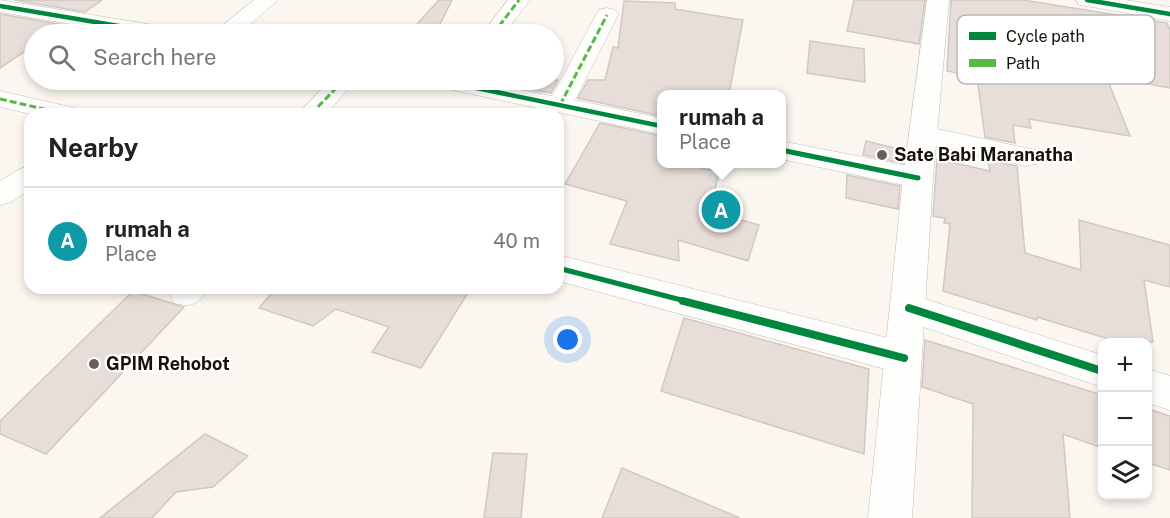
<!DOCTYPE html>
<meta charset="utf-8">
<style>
body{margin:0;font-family:"Public Sans",sans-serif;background:#f6f6f6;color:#222}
.controls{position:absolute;right:18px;bottom:18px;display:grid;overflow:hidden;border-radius:12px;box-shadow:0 3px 9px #0003}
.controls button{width:54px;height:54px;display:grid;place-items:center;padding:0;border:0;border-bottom:2px solid #e0e0e0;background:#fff;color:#222;font:30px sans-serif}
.you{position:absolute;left:568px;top:340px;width:21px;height:21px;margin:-15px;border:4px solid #fff;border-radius:50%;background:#1a73e8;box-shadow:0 0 0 9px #1a73e833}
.badge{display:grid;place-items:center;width:39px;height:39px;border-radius:50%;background:#7c3aed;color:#fff;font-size:20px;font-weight:700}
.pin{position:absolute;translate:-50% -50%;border:3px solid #fff;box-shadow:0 2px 6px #0006}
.popup{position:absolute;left:657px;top:90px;width:129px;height:78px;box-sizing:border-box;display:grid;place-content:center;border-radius:12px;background:#fff;filter:drop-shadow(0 2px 4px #0005);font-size:20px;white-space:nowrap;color:#767676}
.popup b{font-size:22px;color:#222}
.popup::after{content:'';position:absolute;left:50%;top:100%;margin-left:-12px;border:12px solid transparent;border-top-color:#fff}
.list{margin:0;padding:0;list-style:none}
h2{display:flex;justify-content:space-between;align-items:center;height:78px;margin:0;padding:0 24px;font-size:26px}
h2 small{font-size:20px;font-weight:400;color:#767676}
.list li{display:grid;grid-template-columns:39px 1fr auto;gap:18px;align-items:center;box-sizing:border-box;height:108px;padding:0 24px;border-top:2px solid #e0e0e0}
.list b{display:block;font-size:22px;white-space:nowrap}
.list p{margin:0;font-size:20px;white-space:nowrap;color:#767676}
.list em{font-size:20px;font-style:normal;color:#767676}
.icon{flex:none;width:33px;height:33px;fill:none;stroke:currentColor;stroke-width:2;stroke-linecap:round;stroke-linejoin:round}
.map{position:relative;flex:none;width:1170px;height:518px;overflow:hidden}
.search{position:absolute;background:#fff;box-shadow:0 3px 9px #0003;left:24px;top:24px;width:540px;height:66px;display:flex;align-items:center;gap:15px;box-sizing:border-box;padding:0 21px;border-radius:33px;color:#767676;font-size:22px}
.panel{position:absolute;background:#fff;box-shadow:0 3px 9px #0003;left:24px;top:108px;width:540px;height:186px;border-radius:18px}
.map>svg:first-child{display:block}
.building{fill:#e7ded9;stroke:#d1c8c3;stroke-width:1.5}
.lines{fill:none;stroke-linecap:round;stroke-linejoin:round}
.minor-casing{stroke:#c2bdb5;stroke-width:1}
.major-casing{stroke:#c2bdb5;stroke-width:1}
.minor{fill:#fefefd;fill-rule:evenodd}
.major{fill:#fefefd;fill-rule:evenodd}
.quiet{stroke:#58b947;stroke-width:3;stroke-dasharray:7 3;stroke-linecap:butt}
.cycleway-far2-casing{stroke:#fff;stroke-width:8}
.cycleway-far1-casing{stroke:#fff;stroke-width:9}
.cycleway-casing{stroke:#fff;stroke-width:11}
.cycleway-far2{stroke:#00873e;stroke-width:4.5}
.cycleway-far1{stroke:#00873e;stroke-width:5}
.cycleway{stroke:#00873e;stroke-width:8}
.poi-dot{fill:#676259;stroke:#fff;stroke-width:2}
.labels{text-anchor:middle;stroke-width:4.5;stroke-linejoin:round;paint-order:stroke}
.poi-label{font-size:18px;font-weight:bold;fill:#171107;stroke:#fff;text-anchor:start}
.key{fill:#fff;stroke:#b9b8b5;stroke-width:1.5}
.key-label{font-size:16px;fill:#171107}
</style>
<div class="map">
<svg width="1170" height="518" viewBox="0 0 1170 518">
<rect width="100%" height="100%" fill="#fbf7f0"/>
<!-- building -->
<g class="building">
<path d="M14,0h88l-17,12z"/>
<path d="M439,0h13l-17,34h-27z"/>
<path d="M854,0h71l-6,44 -72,-13z"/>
<path d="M951,0h72l144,23 3,7v58l-64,-12 24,60 -101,-17 2,9 -18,-3 2,18 -30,-6 -8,-60 -30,-6z"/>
<path d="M624,1l51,2v6l68,11 -14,74h-68v22l-83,-18 10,-18h17l8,-33 5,1z"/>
<path d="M0,14l64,11 -14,9h-16v11l-34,23z"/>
<path d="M810,41l54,8 1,33 -58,-9z"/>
<path d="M540,80h18l-7,13 -18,-3z"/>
<path d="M600,123l61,13v28h22l36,8 -9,39 49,14 -11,36 -70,-21 1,21 -69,-17 17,-43 -62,-17z"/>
<path d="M866,141l36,9 2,2 -1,11 -40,-8z"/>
<path d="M937,159l53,12 -2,-11 29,6 8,87 56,17 -2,-50 91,25v42l-26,-7 9,62h-35l-81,-25v3l-94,-29 7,-67 -6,-1 1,-5 -12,-2z"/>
<path d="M847,175l53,11 -2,23 -52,-11z"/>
<path d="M276,288h195l-50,80 -49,-16 17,-25 -53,-18 -23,17 -54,-18z"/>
<path d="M133,291l51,16 -138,147 -46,-20v-13z"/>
<path d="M684,318l185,51 -5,85 -203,-63z"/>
<path d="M925,340l177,55v53l-39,-14 7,84h-98l1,-114 -51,-17z"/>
<path d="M1148,409l22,7v54l-22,-7z"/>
<path d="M205,434l43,22 -35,31 -37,5 -24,26h-52z"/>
<path d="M493,453l34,1 -6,64h-37z"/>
<path d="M622,468l118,50h-138z"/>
</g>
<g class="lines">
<!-- minor casing -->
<g class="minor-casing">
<g id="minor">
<path d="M0,0l166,27 8,2 3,5h-48l-129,-22z"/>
<path d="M254,0h24l-39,34h-24l3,-5z"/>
<path d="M508,0h22l-26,34h-22z"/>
<path d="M1076,0h49l45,7v14l-83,-15 -8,-1z"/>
<path d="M607,8l8,2 3,5 -43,85 86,18v16l-223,-47 -9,-2 -3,-5h46l80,16 44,-81 3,-5z"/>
<path d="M330,80h26l-30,34h-28z"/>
<path d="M0,91l75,17 4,6h-48l-31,-7z"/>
<path d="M923,126l103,22 10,2 4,7 -4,7 -10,2 -113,-25 -4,-6 4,-6z"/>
<path d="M781,141l137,27 10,3 5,7 -5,7 -10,3 -137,-29z"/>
<path d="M30,166v24l-19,12 -11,3v-24l20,-12z"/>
<path d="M558,255l346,87 13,5 6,11 -6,11 -13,5 -346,-93z"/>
<path d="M171,288h37c-8,16 -17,20 -34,15l-5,-10z"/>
<path d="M909,294l193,61v32l-205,-69 -6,-10 6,-10z"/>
<path d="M1148,369l22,7v34l-22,-7z"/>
</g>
</g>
<!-- major casing -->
<g class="major-casing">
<path id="major" d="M927,0h22l-16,178 -21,340h-44l35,-340z"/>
</g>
<!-- minor -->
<use href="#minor" class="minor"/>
<!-- major -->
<use href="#major" class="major"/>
<!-- quiet -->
<g class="quiet">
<path d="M493,34l26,-34"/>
<path d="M0,99l66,15"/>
<path d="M560,105l47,-90"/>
<path d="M311,114l33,-34"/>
</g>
<!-- cycleway-far2 casing -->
<g class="cycleway-far2-casing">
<g id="cycleway-far2">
<path d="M1087,0l83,14"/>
<path d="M0,6l166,28"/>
<path d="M438,80l223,46"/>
</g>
</g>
<!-- cycleway-far1 casing -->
<g class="cycleway-far1-casing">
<g id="cycleway-far1">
<path d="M781,150l137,28"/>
<path d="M558,268l131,34"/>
</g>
</g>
<!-- cycleway casing -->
<g class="cycleway-casing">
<g id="cycleway">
<path d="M683,301l221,57"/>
<path d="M909,308l193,63"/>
</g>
</g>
<!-- cycleway-far2 -->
<use href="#cycleway-far2" class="cycleway-far2"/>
<!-- cycleway-far1 -->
<use href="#cycleway-far1" class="cycleway-far1"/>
<!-- cycleway -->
<use href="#cycleway" class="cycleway"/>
</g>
<!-- markers -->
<g class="poi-dot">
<circle cx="882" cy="155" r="6"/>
<circle cx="94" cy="364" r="6"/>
</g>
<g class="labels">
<!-- poi labels -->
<g class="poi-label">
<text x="894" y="161">Sate Babi Maranatha</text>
<text x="106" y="370">GPIM Rehobot</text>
</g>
</g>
<!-- legend -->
<rect x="957" y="15" width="198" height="69" rx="9" class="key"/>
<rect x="969" y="32" width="27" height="8" fill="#00873e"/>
<rect x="969" y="59" width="27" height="8" fill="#58b947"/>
<g class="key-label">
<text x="1006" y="42">Cycle path</text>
<text x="1006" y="69">Path</text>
</g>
</svg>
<div class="controls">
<button>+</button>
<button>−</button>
<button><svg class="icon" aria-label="layers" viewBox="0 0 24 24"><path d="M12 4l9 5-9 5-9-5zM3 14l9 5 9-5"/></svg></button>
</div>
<div class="you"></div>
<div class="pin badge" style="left:721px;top:210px;background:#0f9aa8">A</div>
<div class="popup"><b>rumah a</b>Place</div>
<div class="search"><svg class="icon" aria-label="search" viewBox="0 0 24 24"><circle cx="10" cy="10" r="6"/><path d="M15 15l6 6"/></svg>Search here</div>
<section class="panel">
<h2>Nearby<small></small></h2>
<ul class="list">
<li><span class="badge" style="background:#0f9aa8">A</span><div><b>rumah a</b><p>Place</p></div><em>40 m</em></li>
</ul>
</section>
</div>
